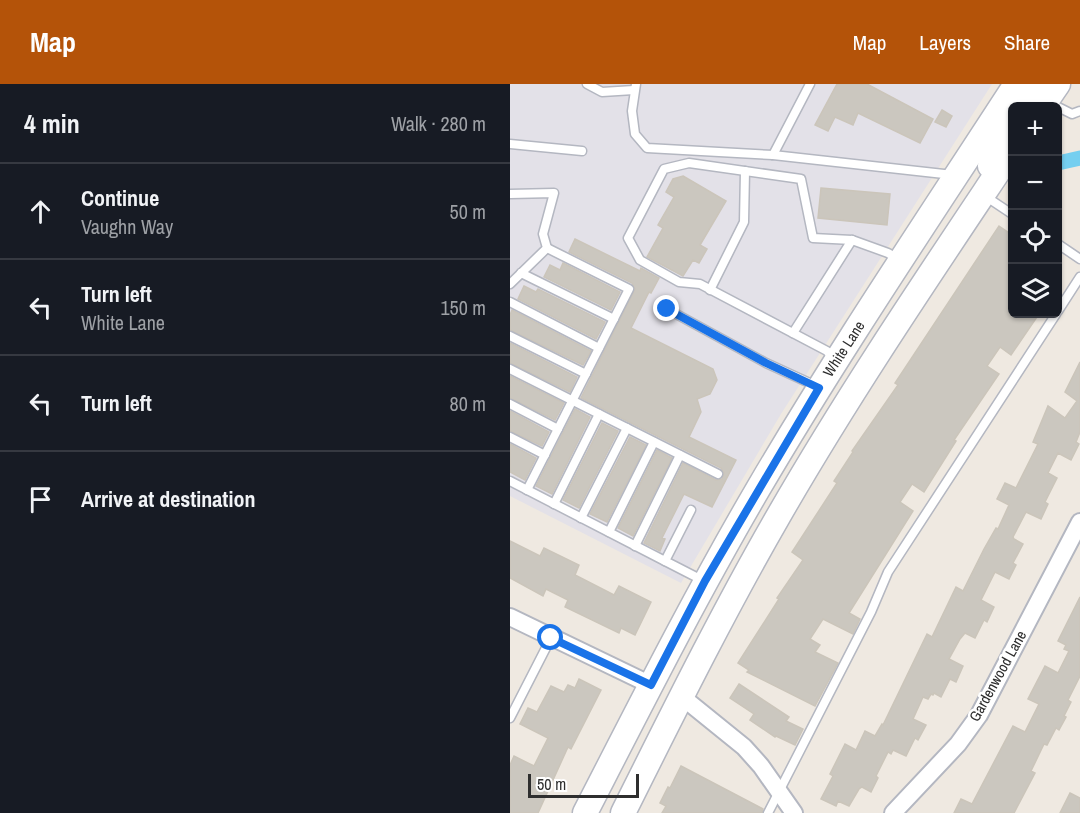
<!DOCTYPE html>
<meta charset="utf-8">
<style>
body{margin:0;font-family:"Archivo Narrow",sans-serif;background:#242831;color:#f1f3f6}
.controls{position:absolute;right:18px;top:18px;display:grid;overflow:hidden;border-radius:9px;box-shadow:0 2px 4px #0004}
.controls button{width:54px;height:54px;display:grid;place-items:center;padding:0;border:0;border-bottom:2px solid #363941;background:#171b24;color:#f1f3f6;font:30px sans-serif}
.scale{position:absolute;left:18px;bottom:15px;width:111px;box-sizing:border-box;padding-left:6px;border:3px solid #2e2e2e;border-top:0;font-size:16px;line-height:21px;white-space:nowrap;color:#2e2e2e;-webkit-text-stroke:4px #fff;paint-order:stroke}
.stop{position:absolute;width:18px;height:18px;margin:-14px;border:4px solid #1a73e8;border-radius:50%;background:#fff}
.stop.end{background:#1a73e8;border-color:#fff;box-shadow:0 2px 6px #0008}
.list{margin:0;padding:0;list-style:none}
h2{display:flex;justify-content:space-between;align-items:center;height:78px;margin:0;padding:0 24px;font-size:26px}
h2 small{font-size:20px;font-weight:400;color:#9ea1a6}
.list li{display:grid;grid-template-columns:39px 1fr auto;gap:18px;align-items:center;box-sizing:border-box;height:96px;padding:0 24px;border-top:2px solid #363941}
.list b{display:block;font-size:22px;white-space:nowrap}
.list p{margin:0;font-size:20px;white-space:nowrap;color:#9ea1a6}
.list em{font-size:20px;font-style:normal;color:#9ea1a6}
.icon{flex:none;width:33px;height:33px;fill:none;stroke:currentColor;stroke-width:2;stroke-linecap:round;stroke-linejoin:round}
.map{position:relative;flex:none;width:570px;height:729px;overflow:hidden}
header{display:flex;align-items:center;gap:36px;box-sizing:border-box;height:84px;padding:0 30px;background:#b45309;color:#fff}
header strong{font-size:28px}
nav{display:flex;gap:33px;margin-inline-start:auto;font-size:21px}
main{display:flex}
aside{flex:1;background:#171b24}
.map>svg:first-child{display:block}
.industrial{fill:#e3e1e8}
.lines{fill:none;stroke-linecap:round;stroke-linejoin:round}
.canal{stroke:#75cff0;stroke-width:15}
.building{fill:#cbc7bf;stroke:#cbc5ba;stroke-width:1.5}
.lane-casing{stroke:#b4b7c1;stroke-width:11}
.street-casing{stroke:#b4b7c1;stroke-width:20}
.secondary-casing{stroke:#b4b7c1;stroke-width:27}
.lane{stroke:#fff;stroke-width:8}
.street{stroke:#fff;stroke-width:16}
.secondary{stroke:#fff;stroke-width:24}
.route{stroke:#1a73e8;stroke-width:8}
.labels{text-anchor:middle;stroke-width:5;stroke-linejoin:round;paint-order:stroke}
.street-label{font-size:15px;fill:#2e2e2e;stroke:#fff}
</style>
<header>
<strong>Map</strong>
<nav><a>Map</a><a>Layers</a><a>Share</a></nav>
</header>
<main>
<aside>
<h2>4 min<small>Walk · 280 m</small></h2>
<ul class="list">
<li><svg class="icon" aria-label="ahead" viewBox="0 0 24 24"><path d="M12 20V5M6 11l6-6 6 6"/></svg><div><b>Continue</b><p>Vaughn Way</p></div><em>50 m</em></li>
<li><svg class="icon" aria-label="left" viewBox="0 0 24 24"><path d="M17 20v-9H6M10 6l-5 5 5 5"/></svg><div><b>Turn left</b><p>White Lane</p></div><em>150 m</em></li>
<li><svg class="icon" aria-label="left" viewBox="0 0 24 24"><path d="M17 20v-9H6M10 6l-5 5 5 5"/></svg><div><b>Turn left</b></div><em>80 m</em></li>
<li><svg class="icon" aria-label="arrive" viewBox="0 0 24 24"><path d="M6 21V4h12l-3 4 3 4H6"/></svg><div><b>Arrive at destination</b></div></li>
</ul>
</aside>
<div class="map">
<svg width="570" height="729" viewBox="0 0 570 729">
<rect width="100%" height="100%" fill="#efe9e1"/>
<!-- industrial -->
<path class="industrial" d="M0,0h482l-211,330 -100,169 -171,-87z"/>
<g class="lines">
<!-- canal -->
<path class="canal" d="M548,79l22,-5"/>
</g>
<!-- building -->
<g class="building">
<path d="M327,0h30l66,35 -13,24 -62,-30 -5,12 -18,-8 -7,14 -13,-6z"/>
<path d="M432,26l10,6 -6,11 -11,-5z"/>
<path d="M173,92l43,25 -26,44 7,4 -8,14 -6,-3 -10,16 -36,-19 16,-29 -5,-3 16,-28 -8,-5 7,-13z"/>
<path d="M311,104l69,6 -3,31 -69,-7z"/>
<path d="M489,142l13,9v79h27l-28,41 -11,-8 -13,19 12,8 -45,66 2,1 -32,51 -12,-8 -12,18 13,9 -64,102 11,6 -7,15 -30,-15 -13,20 10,6 -5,7 23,11 -23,43 -68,-34 2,-2 -11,-7 41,-64 -2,-1 26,-38 -11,-8 45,-69 -3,-2 19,-29 -1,-1 46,-66 -3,-2z"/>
<path d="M65,155l65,32 1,-3 18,10 -8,15 -2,-1 -18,36 82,41 4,11 -7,14 -13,5 4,13 -12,25 47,23 -24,47 -28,-13 -22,44 3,1 -5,12 -16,-8 39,-80 33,17 6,-1 2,-6 -3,-5 -140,-70 54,-109 -3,-6 -63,-31z"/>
<path d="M53,179l57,29 -9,18 -67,-33 6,-12 10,5z"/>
<path d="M14,202l12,6 2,-3 67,33 -9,17 -78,-40z"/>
<path d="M2,226l79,41 -8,14 -73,-35v-15z"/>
<path d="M0,259l67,34 -7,15 -60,-29z"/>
<path d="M570,278v70l-4,10 3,2 -8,16 -13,-7 -10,20 9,5 -12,24 3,2 -7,15 -15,-7 -13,25 1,2 9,5 -10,19 3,2 -7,14 -14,-7 -14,28 13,7 -7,15 -3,-2 -9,18 -10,-5 -5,6 -11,20 14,7 -7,16 -6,-3 -9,18 -7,-4 -1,2 -2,-1 -3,5 -5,-2 -10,22 13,6 -8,15 -3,-2 -9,18 -13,-6 -2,4 -3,-2 -12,24 2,2 -7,14 -9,-5 -3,2 -10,17 -11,-5 -2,5 -15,-7 12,-23 -3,-2 15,-30 11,6 9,-19 10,5 7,-12 1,1 44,-91 5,3 24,-50 7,4 21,-42 12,-21 2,1 11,-24 -12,-6 8,-16 11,5 22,-44 -5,-2 15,-36 17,12 12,-17 -12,-9z"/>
<path d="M0,292l54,27 -9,17 -45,-22z"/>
<path d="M65,325l15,8 -38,77 -16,-8z"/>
<path d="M0,327l39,21 -7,14 -32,-15z"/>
<path d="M92,339l16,8 -39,77 -16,-8z"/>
<path d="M120,353l16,8 -39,77 -17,-8z"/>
<path d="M0,360l26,14 -11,22 -15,-8z"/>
<path d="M147,366l15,8 -39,78 -15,-8z"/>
<path d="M0,457l30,15 4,-8 35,17 -4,10 39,20 5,-9 32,16 -16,33 -14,-7 -2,5 -54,-26 3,-7 -22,-11 -3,7 -33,-18z"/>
<path d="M570,513v79l-12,24 3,2 -7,14 2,1 -7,13 -3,-2 -9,17 -3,-1 -13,27 4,2 -21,40h-60l7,-14 11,5 41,-78 12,6 14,-28 -11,-5 17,-33 13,7 11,-22 -5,-2 2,-4 -8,-4z"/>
<path d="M69,595l22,11 -30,59 -3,-2 -30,66h-28v-48l4,-9 20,10 14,-28 -28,-14 8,-16 9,4 14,-26 13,6 4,-7 7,3z"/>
<path d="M229,600l50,33 -3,4 17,8 -8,16 -19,-9 -1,1 -25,-17 4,-6 -24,-16z"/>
<path d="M171,682l82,43 -1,4h-100l4,-7 -6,-3 8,-16 2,1z"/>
<path d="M560,709l10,5v15h-20z"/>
</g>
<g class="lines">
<!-- lane casing -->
<g class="lane-casing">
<g id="lane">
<path d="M77,0l15,8 32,-2"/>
<path d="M126,0l-4,27 3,23 12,14 126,7"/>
<path d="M300,0l-37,71 180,20"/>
<path d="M548,23l14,7 8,-3"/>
<path d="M0,60l72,7"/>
<path d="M0,110l44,-1 -11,41 4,14 -37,36"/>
<path d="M475,112l27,18"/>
<path d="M548,160l22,15"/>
<path d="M11,189l93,46"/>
<path d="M200,206l34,-68 1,-51"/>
<path d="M0,218l89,46"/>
<path d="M157,225l99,54 50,23"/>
<path d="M548,227l22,-34"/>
<path d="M283,249l59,-93"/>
<path d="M0,252l76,38"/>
<path d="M324,275l-7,-8 -127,-67 -21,-2 -39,-22 -12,-22 36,-69 25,-6 112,16 12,59 39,2 36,13 12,7"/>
<path d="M0,285l208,105"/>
<path d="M0,320l48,25"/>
<path d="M0,353l35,18"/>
<path d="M0,397l155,80"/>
<path d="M17,406l102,-201 -82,-41"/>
<path d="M44,420l45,-90"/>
<path d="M181,426l-26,51 39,20"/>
<path d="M71,434l46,-90"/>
<path d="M99,448l45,-90"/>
<path d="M125,462l45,-91"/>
<path d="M0,634l41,-80"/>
<path d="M258,729l103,-201 17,-40 168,-258"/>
</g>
</g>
<!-- street casing -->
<g class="street-casing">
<g id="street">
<path d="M0,533l141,68"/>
<path d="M171,612l63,51 17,19 33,47"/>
<path d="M383,729l65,-69 21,-29 101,-193"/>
</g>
</g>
<!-- secondary casing -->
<g class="secondary-casing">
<g id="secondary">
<path d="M513,22l15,-22"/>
<path d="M533,22l15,-22"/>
<path d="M480,82l2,-12 20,-32"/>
<path d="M75,729c56,-109 111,-218 173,-324 81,-138 171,-271 258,-405"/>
<path d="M113,729c50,-100 100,-201 156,-298 72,-125 153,-244 233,-364"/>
</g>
</g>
<!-- lane -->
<use href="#lane" class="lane"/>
<!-- street -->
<use href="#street" class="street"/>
<!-- secondary -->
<use href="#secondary" class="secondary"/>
</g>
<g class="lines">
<!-- route -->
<path class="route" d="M41,554l100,47 54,-104 114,-193 -53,-25 -99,-54"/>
</g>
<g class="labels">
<!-- street labels -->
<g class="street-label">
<text transform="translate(334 265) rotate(-57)" y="5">White Lane</text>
<text transform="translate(488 592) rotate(-61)" y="5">Gardenwood Lane</text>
</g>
</g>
</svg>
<div class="controls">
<button>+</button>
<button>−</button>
<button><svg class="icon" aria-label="locate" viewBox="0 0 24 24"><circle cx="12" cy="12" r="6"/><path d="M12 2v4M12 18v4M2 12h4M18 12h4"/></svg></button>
<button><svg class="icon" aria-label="layers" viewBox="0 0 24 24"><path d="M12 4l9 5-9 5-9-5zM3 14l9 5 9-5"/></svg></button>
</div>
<div class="scale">50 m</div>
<div class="stop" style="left:41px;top:554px"></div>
<div class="stop end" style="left:157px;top:225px"></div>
</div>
</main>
